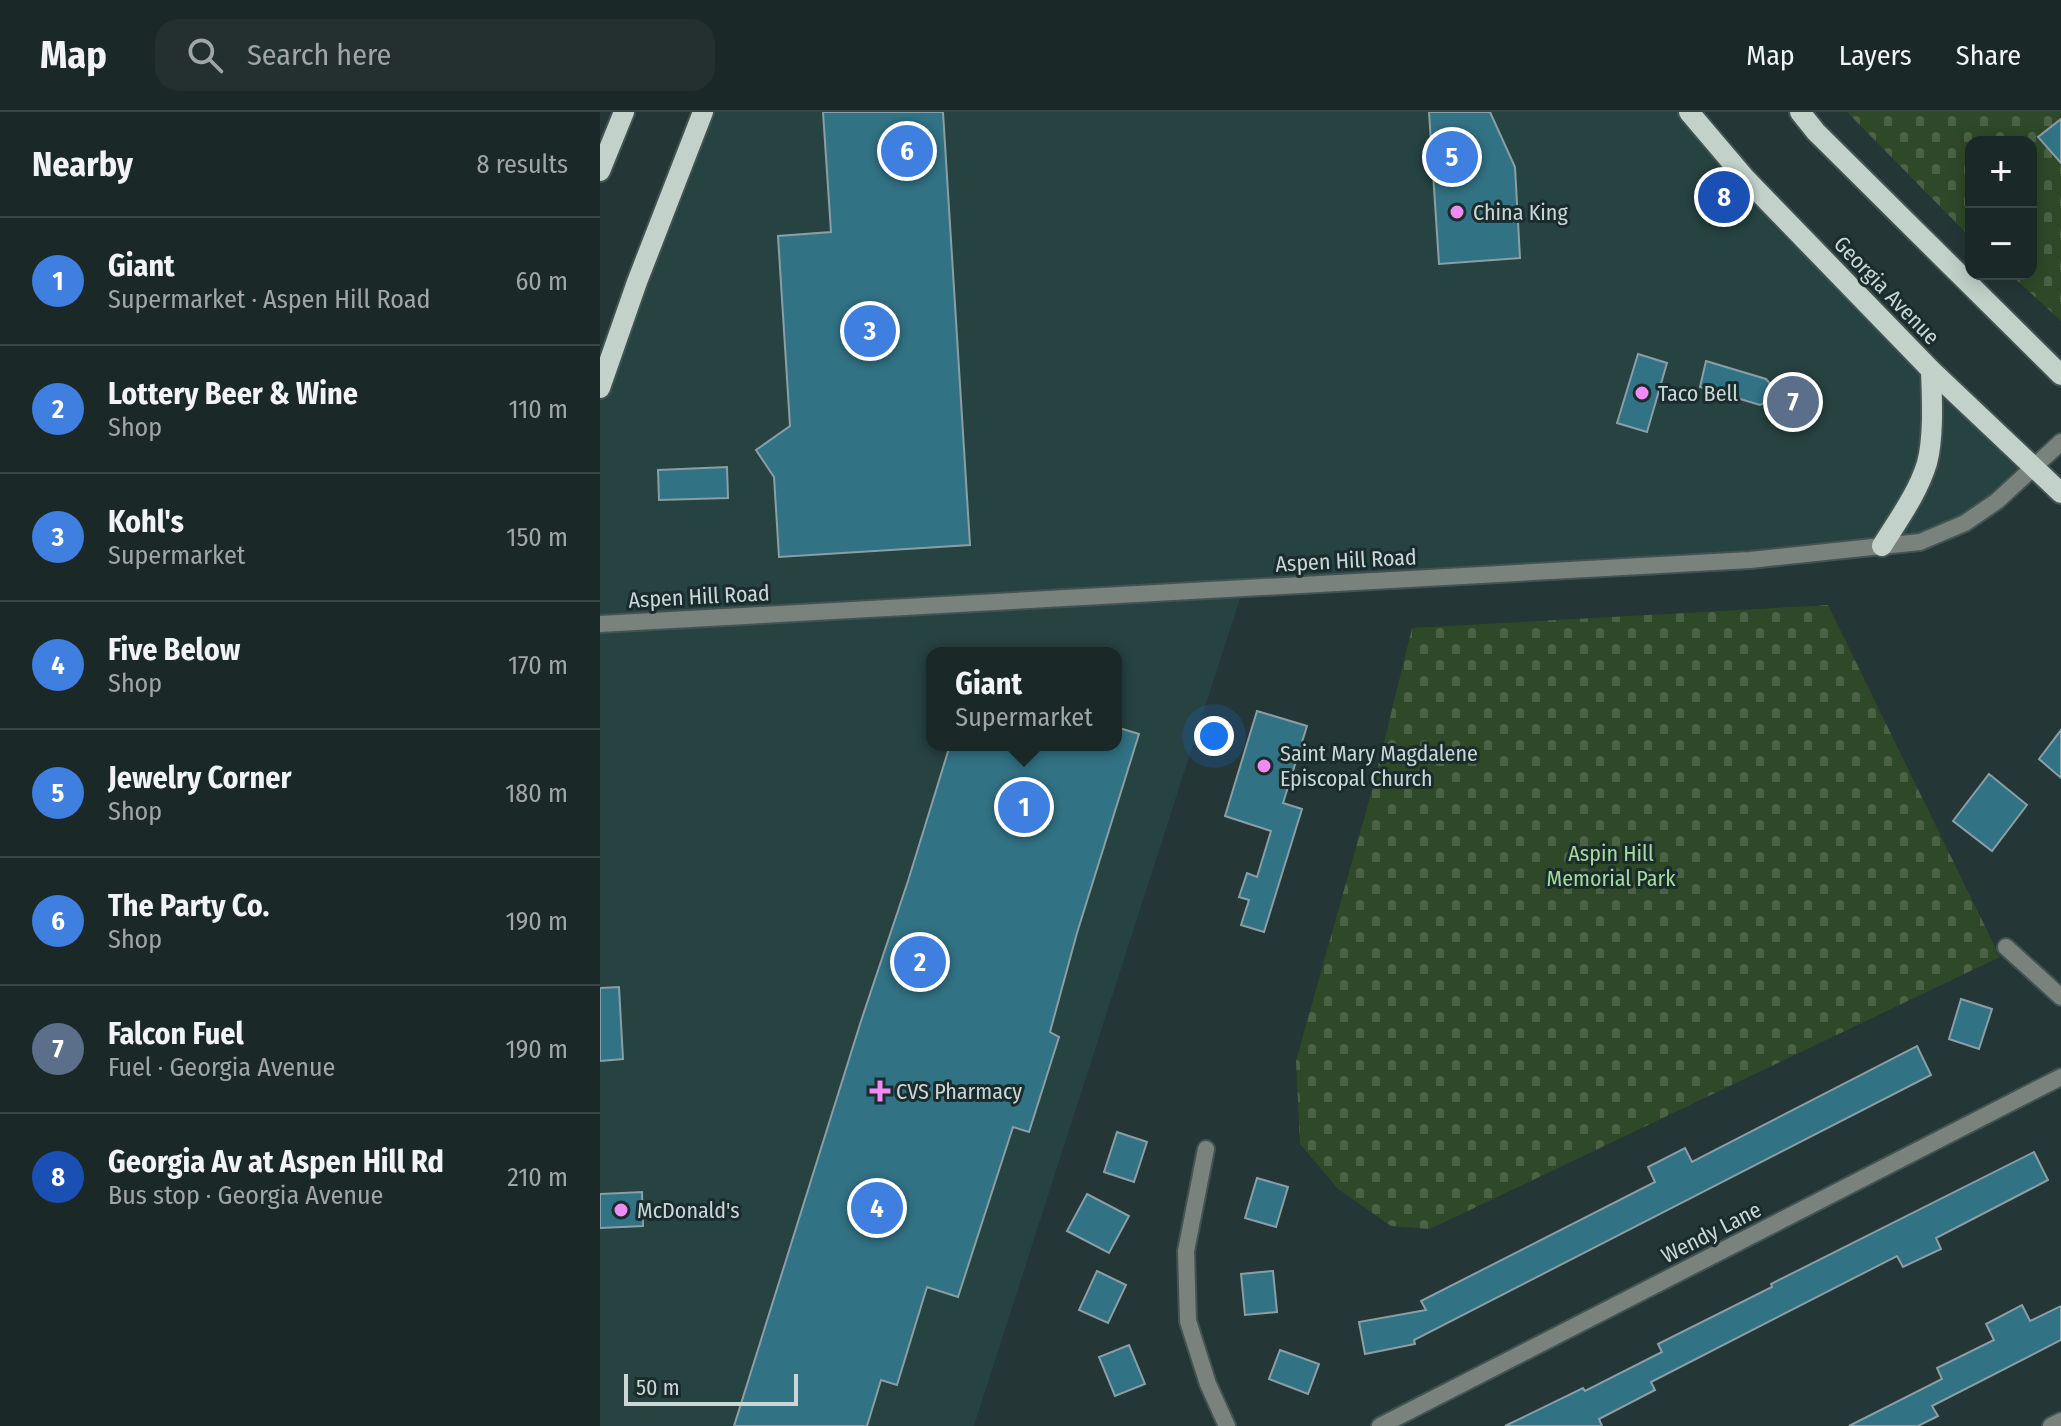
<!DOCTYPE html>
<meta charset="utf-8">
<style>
body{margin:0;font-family:"Fira Sans Condensed",sans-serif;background:#243030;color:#f1f3f6}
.controls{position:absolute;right:24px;top:24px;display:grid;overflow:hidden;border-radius:16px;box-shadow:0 4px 20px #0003}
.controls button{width:72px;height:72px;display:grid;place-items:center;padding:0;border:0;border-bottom:2px solid #394445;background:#1b2828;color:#f1f3f6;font:40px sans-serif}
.scale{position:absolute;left:24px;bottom:20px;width:174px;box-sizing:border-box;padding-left:8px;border:4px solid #cbd6d6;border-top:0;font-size:22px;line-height:28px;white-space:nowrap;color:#cbd6d6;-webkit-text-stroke:6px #1a2c2b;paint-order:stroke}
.you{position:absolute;left:614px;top:624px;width:28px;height:28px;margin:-20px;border:6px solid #fff;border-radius:50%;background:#1a73e8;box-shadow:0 0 0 12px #1a73e833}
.badge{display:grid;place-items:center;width:52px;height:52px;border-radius:50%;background:#95b2f1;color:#fff;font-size:26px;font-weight:700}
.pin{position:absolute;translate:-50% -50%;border:4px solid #fff;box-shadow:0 2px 8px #0006}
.popup{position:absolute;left:326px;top:535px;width:196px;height:104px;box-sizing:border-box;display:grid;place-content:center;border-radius:16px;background:#1b2828;filter:drop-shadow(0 2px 6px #0005);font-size:26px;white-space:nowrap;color:#a0a6a8}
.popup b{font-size:30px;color:#f1f3f6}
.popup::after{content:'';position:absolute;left:50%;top:100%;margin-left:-16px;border:16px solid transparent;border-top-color:#1b2828}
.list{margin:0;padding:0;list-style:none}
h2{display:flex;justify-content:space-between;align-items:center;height:104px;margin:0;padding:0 32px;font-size:34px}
h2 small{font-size:26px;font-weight:400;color:#a0a6a8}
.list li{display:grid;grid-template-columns:52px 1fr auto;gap:24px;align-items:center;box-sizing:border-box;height:128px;padding:0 32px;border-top:2px solid #394445}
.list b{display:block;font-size:30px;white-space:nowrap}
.list p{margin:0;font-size:26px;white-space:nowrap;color:#a0a6a8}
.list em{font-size:26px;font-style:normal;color:#a0a6a8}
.icon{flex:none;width:44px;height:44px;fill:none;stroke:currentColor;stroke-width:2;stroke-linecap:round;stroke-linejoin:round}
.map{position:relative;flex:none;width:1461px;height:1314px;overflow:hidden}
header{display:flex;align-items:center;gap:48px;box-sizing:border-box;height:112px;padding:0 40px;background:#1b2828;border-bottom:2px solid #394445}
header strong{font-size:38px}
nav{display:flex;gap:44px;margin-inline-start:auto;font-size:28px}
.search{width:560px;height:72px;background:#243030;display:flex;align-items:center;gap:20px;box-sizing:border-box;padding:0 28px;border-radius:24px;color:#a0a6a8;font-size:30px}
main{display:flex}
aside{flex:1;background:#1b2828}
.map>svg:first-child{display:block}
.built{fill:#264241;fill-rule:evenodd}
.cemetery{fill:url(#cemetery-stones)}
.building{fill:#317284;stroke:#8b9ea5;stroke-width:2}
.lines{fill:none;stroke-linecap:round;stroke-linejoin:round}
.minor-casing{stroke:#425352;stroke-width:20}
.tertiary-casing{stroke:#425352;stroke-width:20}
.primary-casing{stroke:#425352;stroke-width:24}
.minor{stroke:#7a827e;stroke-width:16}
.tertiary{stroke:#7a827e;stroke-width:16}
.primary{stroke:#c2d2cb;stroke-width:20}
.poi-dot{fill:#f18af5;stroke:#1a2c2b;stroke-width:3}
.labels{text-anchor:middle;stroke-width:6;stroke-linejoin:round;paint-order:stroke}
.poi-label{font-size:22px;fill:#cbd6d6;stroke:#1a2c2b;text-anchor:start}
.street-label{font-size:22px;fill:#cbd6d6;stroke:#1a2c2b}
.park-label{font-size:22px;fill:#a6da9a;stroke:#1a2c2b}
</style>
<header>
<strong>Map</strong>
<div class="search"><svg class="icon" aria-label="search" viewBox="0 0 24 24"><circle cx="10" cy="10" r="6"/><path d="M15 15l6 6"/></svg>Search here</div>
<nav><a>Map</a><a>Layers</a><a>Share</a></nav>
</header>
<main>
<aside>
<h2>Nearby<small>8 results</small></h2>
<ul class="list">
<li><span class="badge" style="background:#3f7fe0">1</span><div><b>Giant</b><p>Supermarket · Aspen Hill Road</p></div><em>60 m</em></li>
<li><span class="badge" style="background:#3f7fe0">2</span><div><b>Lottery Beer &amp; Wine</b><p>Shop</p></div><em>110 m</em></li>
<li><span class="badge" style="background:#3f7fe0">3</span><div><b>Kohl's</b><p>Supermarket</p></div><em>150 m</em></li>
<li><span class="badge" style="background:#3f7fe0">4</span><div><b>Five Below</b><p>Shop</p></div><em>170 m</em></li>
<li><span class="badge" style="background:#3f7fe0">5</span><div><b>Jewelry Corner</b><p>Shop</p></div><em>180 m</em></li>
<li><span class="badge" style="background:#3f7fe0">6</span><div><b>The Party Co.</b><p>Shop</p></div><em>190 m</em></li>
<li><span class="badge" style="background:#5c6f8a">7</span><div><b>Falcon Fuel</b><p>Fuel · Georgia Avenue</p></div><em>190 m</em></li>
<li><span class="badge" style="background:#1a4fb4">8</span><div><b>Georgia Av at Aspen Hill Rd</b><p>Bus stop · Georgia Avenue</p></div><em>210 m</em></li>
</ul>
</aside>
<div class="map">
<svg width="1461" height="1314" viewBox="0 0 1461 1314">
<defs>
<pattern id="cemetery-stones" width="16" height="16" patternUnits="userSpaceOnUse" patternTransform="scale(2)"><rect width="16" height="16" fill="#2e4928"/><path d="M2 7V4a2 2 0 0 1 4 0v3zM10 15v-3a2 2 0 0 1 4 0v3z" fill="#4b6246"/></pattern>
</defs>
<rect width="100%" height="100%" fill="#243635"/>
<!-- built -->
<path class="built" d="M103,0h986l345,356 -37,33 -77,41 -677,47 -269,837h-374v-1038zM332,541h184v92h-184z"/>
<!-- cemetery -->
<g class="cemetery">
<path d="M1247,0h214v209l-51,-47h21v-132h-60v96z"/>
<path d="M1228,493l172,352 -570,272 -39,-3 -53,-37 -38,-45 -4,-83 78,-278 38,-155z"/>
</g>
<!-- building -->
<g class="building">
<path d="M223,0h120l27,433 -191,12 -5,-80 -18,-27 34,-24 -12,-190 53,-4z"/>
<path d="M829,0h61l25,55 5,91 -81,6z"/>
<path d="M1461,7v44l-23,-26z"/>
<path d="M1038,242l29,9 -20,69 -30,-9z"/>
<path d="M1106,249l60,18 7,8v7l-6,8 -7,3 -60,-18z"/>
<path d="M127,355l1,31 -69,2 -1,-30z"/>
<path d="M657,599l50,15 -24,77 19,6 -38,123 -23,-7 8,-25 -10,-3 8,-24 10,4 14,-46 -46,-15z"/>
<path d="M516,615l23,7 -62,199 -27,99 9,5 -30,95 -16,-5 -55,170 -31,-10 -30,98 -16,-5 -14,46h-133l127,-405 47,-140 42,-136h166z"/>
<path d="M1461,618v48l-22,-19z"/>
<path d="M1389,662l38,31 -35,46 -39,-30z"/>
<path d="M19,875l4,72 -23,2v-73z"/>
<path d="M1361,887l31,10 -13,40 -30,-10z"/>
<path d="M1317,934l14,29 -517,265 1,4 -50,10 -6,-32 67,-12 -5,-9 234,-119 -7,-15 37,-19 7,14z"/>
<path d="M517,1020l30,10 -13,40 -30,-10z"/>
<path d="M1434,1040l14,28 -112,58 5,11 -38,18 -6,-11 -246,126 4,8 -56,29 3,7h-97l78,-38 2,3 77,-39 -4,-8 114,-57 -1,-3z"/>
<path d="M657,1066l31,9 -12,40 -31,-9z"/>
<path d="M42,1080l1,34 -43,2v-34z"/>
<path d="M487,1082l42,22 -20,37 -42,-22z"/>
<path d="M497,1159l29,14 -18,38 -29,-13z"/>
<path d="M673,1159l4,41 -32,3 -4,-41z"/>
<path d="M1422,1193l8,16 31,-15v34l-129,66 6,10 -20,10h-69l93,-47 -5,-11 57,-28 -8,-16z"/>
<path d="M529,1233l16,39 -30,12 -16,-39z"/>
<path d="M680,1238l39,14 -11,30 -39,-15z"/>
</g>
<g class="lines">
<!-- minor casing -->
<g class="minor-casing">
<g id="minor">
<path d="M1406,835l55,50"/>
<path d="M606,1037l-20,102 2,70 20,63 19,42"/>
<path d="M780,1314l681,-349"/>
<path d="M1451,1314l10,-5"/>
</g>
</g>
<!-- tertiary casing -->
<g class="tertiary-casing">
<path id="tertiary" d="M0,512l1150,-64 170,-18 45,-19 32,-22 64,-59"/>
</g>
<!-- primary casing -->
<g class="primary-casing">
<g id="primary">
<path d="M1089,0l56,66 186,192 130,123"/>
<path d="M1200,0l16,20 245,243"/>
<path d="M0,59l24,-59"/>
<path d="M0,276l37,-106 66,-170"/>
<path d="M1282,434c16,-26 36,-53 45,-83 7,-26 5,-65 4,-93"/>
</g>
</g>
<!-- minor -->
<use href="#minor" class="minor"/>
<!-- tertiary -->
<use href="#tertiary" class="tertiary"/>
<!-- primary -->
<use href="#primary" class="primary"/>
</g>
<!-- markers -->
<g class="poi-dot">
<circle cx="857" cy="100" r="8"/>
<circle cx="1042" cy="281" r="8"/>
<circle cx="664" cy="654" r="8"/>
<path d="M276 967h8v8h8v8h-8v8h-8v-8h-8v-8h8z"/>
<circle cx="21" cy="1098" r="8"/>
</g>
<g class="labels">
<!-- poi labels -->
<g class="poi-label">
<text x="873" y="108">China King</text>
<text x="1058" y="289">Taco Bell</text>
<text x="680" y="649">Saint Mary Magdalene<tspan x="680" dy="25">Episcopal Church</tspan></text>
<text x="296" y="987">CVS Pharmacy</text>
<text x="37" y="1106">McDonald's</text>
</g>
<!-- street labels -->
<g class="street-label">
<text transform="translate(1287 178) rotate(46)" y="8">Georgia Avenue</text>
<text transform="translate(746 448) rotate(-3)" y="8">Aspen Hill Road</text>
<text transform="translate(99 484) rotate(-3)" y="8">Aspen Hill Road</text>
<text transform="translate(1111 1120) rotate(-27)" y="8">Wendy Lane</text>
</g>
<!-- park labels -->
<g class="park-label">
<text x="1011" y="749">Aspin Hill<tspan x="1011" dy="25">Memorial Park</tspan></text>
</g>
</g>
</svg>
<div class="controls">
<button>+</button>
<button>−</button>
</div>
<div class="scale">50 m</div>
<div class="you"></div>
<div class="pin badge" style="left:424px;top:695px;background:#3f7fe0">1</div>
<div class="popup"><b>Giant</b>Supermarket</div>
<div class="pin badge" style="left:320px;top:850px;background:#3f7fe0">2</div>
<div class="pin badge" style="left:270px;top:219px;background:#3f7fe0">3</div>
<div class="pin badge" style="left:277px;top:1096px;background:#3f7fe0">4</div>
<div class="pin badge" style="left:852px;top:45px;background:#3f7fe0">5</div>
<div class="pin badge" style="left:307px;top:39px;background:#3f7fe0">6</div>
<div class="pin badge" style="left:1193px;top:290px;background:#5c6f8a">7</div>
<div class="pin badge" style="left:1124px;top:85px;background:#1a4fb4">8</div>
</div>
</main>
